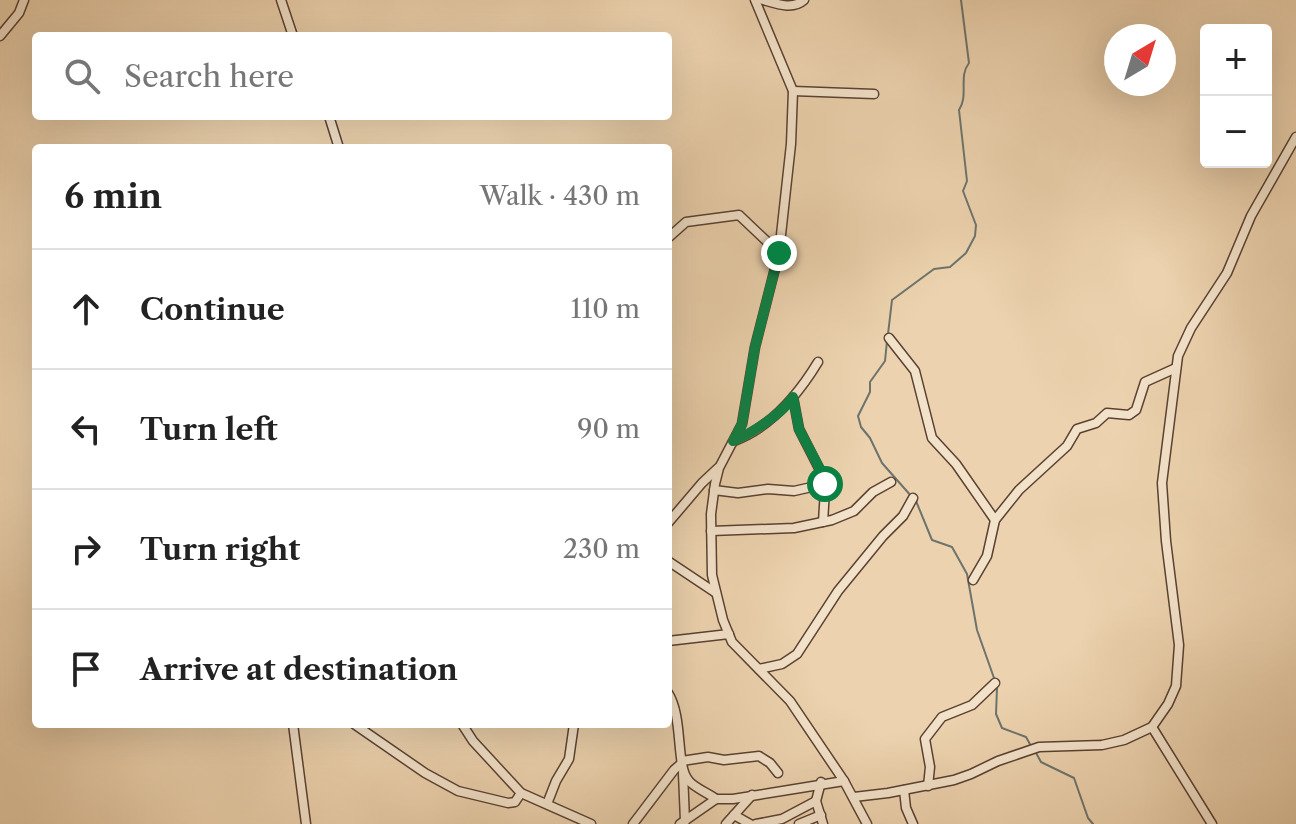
<!DOCTYPE html>
<meta charset="utf-8">
<style>
body{margin:0;font-family:"Libre Caslon Text",serif;background:#f6f6f6;color:#222}
.controls{position:absolute;right:24px;top:24px;display:grid;overflow:hidden;border-radius:8px;box-shadow:0 8px 32px #0002}
.controls button{width:72px;height:72px;display:grid;place-items:center;padding:0;border:0;border-bottom:2px solid #e0e0e0;background:#fff;color:#222;font:40px sans-serif}
.compass{position:absolute;left:1104px;top:24px;width:72px;height:72px;border-radius:50%;background:#fff;box-shadow:0 8px 32px #0002;rotate:38deg}
.stop{position:absolute;width:24px;height:24px;margin:-18px;border:6px solid #0b8043;border-radius:50%;background:#fff}
.stop.end{background:#0b8043;border-color:#fff;box-shadow:0 2px 8px #0008}
.list{margin:0;padding:0;list-style:none}
h2{display:flex;justify-content:space-between;align-items:center;height:104px;margin:0;padding:0 32px;font-size:34px}
h2 small{font-size:26px;font-weight:400;color:#767676}
.list li{display:grid;grid-template-columns:52px 1fr auto;gap:24px;align-items:center;box-sizing:border-box;height:120px;padding:0 32px;border-top:2px solid #e0e0e0}
.list b{display:block;font-size:30px;white-space:nowrap}
.list em{font-size:26px;font-style:normal;color:#767676}
.icon{flex:none;width:44px;height:44px;fill:none;stroke:currentColor;stroke-width:2;stroke-linecap:round;stroke-linejoin:round}
.map{position:relative;flex:none;width:1296px;height:824px;overflow:hidden}
.search{position:absolute;background:#fff;box-shadow:0 8px 32px #0002;left:32px;top:32px;width:640px;height:88px;display:flex;align-items:center;gap:20px;box-sizing:border-box;padding:0 28px;border-radius:8px;color:#767676;font-size:30px}
.panel{position:absolute;background:#fff;box-shadow:0 8px 32px #0002;left:32px;top:144px;width:640px;height:584px;border-radius:8px}
.map>svg:first-child{display:block}
.lines{fill:none;stroke-linecap:round;stroke-linejoin:round}
.stream{stroke:#6d746d;stroke-width:2}
.minor-casing{stroke:#5a4132;stroke-width:11}
.minor{stroke:#f3e2ca;stroke-width:8}
.route{stroke:#0b8043;stroke-width:10}
</style>
<div class="map">
<svg width="1296" height="824" viewBox="0 0 1296 824">
<rect width="100%" height="100%" fill="#ecd2ae"/>
<filter id="stains"><feTurbulence type="fractalNoise" baseFrequency=".0025" numOctaves="4"/><feColorMatrix values="0 0 0 0 .2 0 0 0 0 .09 0 0 0 0 .02 0 0 0 .5 -.17"/></filter>
<radialGradient id="worn" r=".72"><stop offset=".6" stop-color="#630" stop-opacity="0"/><stop offset="1" stop-color="#630" stop-opacity=".3"/></radialGradient>
<g class="lines">
<!-- stream -->
<g class="stream">
<path d="M888,334l4,-34 42,-31 16,-2 16,-14 9,-17 1,-11 -13,-34 4,-10 -8,-71c10,-15 -1,-33 10,-47l-8,-63"/>
<path d="M887,341l-2,20 -15,21v10l-12,24 3,11 9,11 12,25 30,34"/>
<path d="M916,501l16,39 20,7 15,27 10,56 17,48"/>
<path d="M997,688l-1,26 6,14 24,9 5,9"/>
<path d="M1035,751l6,11 33,16 14,40 5,6"/>
</g>
<!-- minor casing -->
<g class="minor-casing">
<g id="minor">
<path d="M281,0l12,36"/>
<path d="M755,0l38,91 -2,53 -12,109 -24,94 -13,77 -23,44 -4,16 -4,30 1,61 11,45 9,22 58,59 54,80 23,43"/>
<path d="M763,0c14,4 30,10 41,0"/>
<path d="M0,36l19,-23 5,-13"/>
<path d="M793,91l81,3"/>
<path d="M329,116l10,32"/>
<path d="M668,238l18,-16 53,-7 40,38"/>
<path d="M889,338l26,33 17,67 24,26 39,56"/>
<path d="M793,397l6,32 24,47 2,14 -2,32"/>
<path d="M734,441c37,-14 64,-46 84,-79"/>
<path d="M714,490l24,3 30,-4 26,2 31,-7"/>
<path d="M668,523l34,-40 16,-15"/>
<path d="M711,531l83,-3 38,-8 22,-9 19,-19 18,-10"/>
<path d="M668,561l48,32"/>
<path d="M973,580l14,-24 8,-36 24,-30 48,-44 10,-17 19,-6 11,-10 22,2 7,-5 9,-28 31,-14"/>
<path d="M668,641l61,-7"/>
<path d="M759,669l23,-5 15,-10 41,-63 45,-55 20,-20 10,-18"/>
<path d="M668,693c16,25 7,73 21,88 6,7 19,12 27,18"/>
<path d="M293,724l13,100"/>
<path d="M354,724l71,49 33,18 50,12 7,-1 6,-9"/>
<path d="M462,724l11,17 48,52 70,31"/>
<path d="M1152,727l60,97"/>
<path d="M682,761l26,-4 16,3 35,-4 11,7 8,10"/>
<path d="M683,773l2,48"/>
<path d="M821,782l-5,19 7,23"/>
<path d="M928,786l2,-19 -5,-28 17,-22 30,-12 23,-22"/>
<path d="M904,790l2,18 7,16"/>
<path d="M854,797l34,-4 66,-13 17,-6 27,-13 41,-14 63,-2 22,-5 28,-13 16,-23 8,-18 3,-41 -13,-104 -4,-58 16,-127 13,-28 36,-55 24,-57 45,-79"/>
<path d="M547,804l9,-23 13,-22 5,-35"/>
<path d="M734,815l16,9"/>
<path d="M633,824l41,-54 8,-7"/>
<path d="M680,824l36,-25h17l111,-18"/>
<path d="M726,824l26,-29"/>
<path d="M756,824l26,-5 34,-18"/>
<path d="M799,824l22,-9"/>
</g>
</g>
<!-- minor -->
<use href="#minor" class="minor"/>
</g>
<g class="lines">
<!-- route -->
<path class="route" d="M779,253l-24,94 -13,77 -9,17c18,-7 50,-28 60,-44l6,32 21,40 5,15"/>
</g>
<rect width="100%" height="100%" filter="url(#stains)"/>
<rect width="100%" height="100%" fill="url(#worn)"/>
</svg>
<div class="controls">
<button>+</button>
<button>−</button>
</div>
<svg class="compass" viewBox="-18 -18 36 36"><path d="M0-13l5 13h-10z" fill="#e53935"/><path d="M0 13l5-13h-10z" fill="#767676"/></svg>
<div class="stop" style="left:825px;top:484px"></div>
<div class="stop end" style="left:779px;top:253px"></div>
<div class="search"><svg class="icon" aria-label="search" viewBox="0 0 24 24"><circle cx="10" cy="10" r="6"/><path d="M15 15l6 6"/></svg>Search here</div>
<section class="panel">
<h2>6 min<small>Walk · 430 m</small></h2>
<ul class="list">
<li><svg class="icon" aria-label="ahead" viewBox="0 0 24 24"><path d="M12 20V5M6 11l6-6 6 6"/></svg><div><b>Continue</b></div><em>110 m</em></li>
<li><svg class="icon" aria-label="left" viewBox="0 0 24 24"><path d="M17 20v-9H6M10 6l-5 5 5 5"/></svg><div><b>Turn left</b></div><em>90 m</em></li>
<li><svg class="icon" aria-label="right" viewBox="0 0 24 24"><path d="M7 20v-9h11M14 6l5 5-5 5"/></svg><div><b>Turn right</b></div><em>230 m</em></li>
<li><svg class="icon" aria-label="arrive" viewBox="0 0 24 24"><path d="M6 21V4h12l-3 4 3 4H6"/></svg><div><b>Arrive at destination</b></div></li>
</ul>
</section>
</div>
